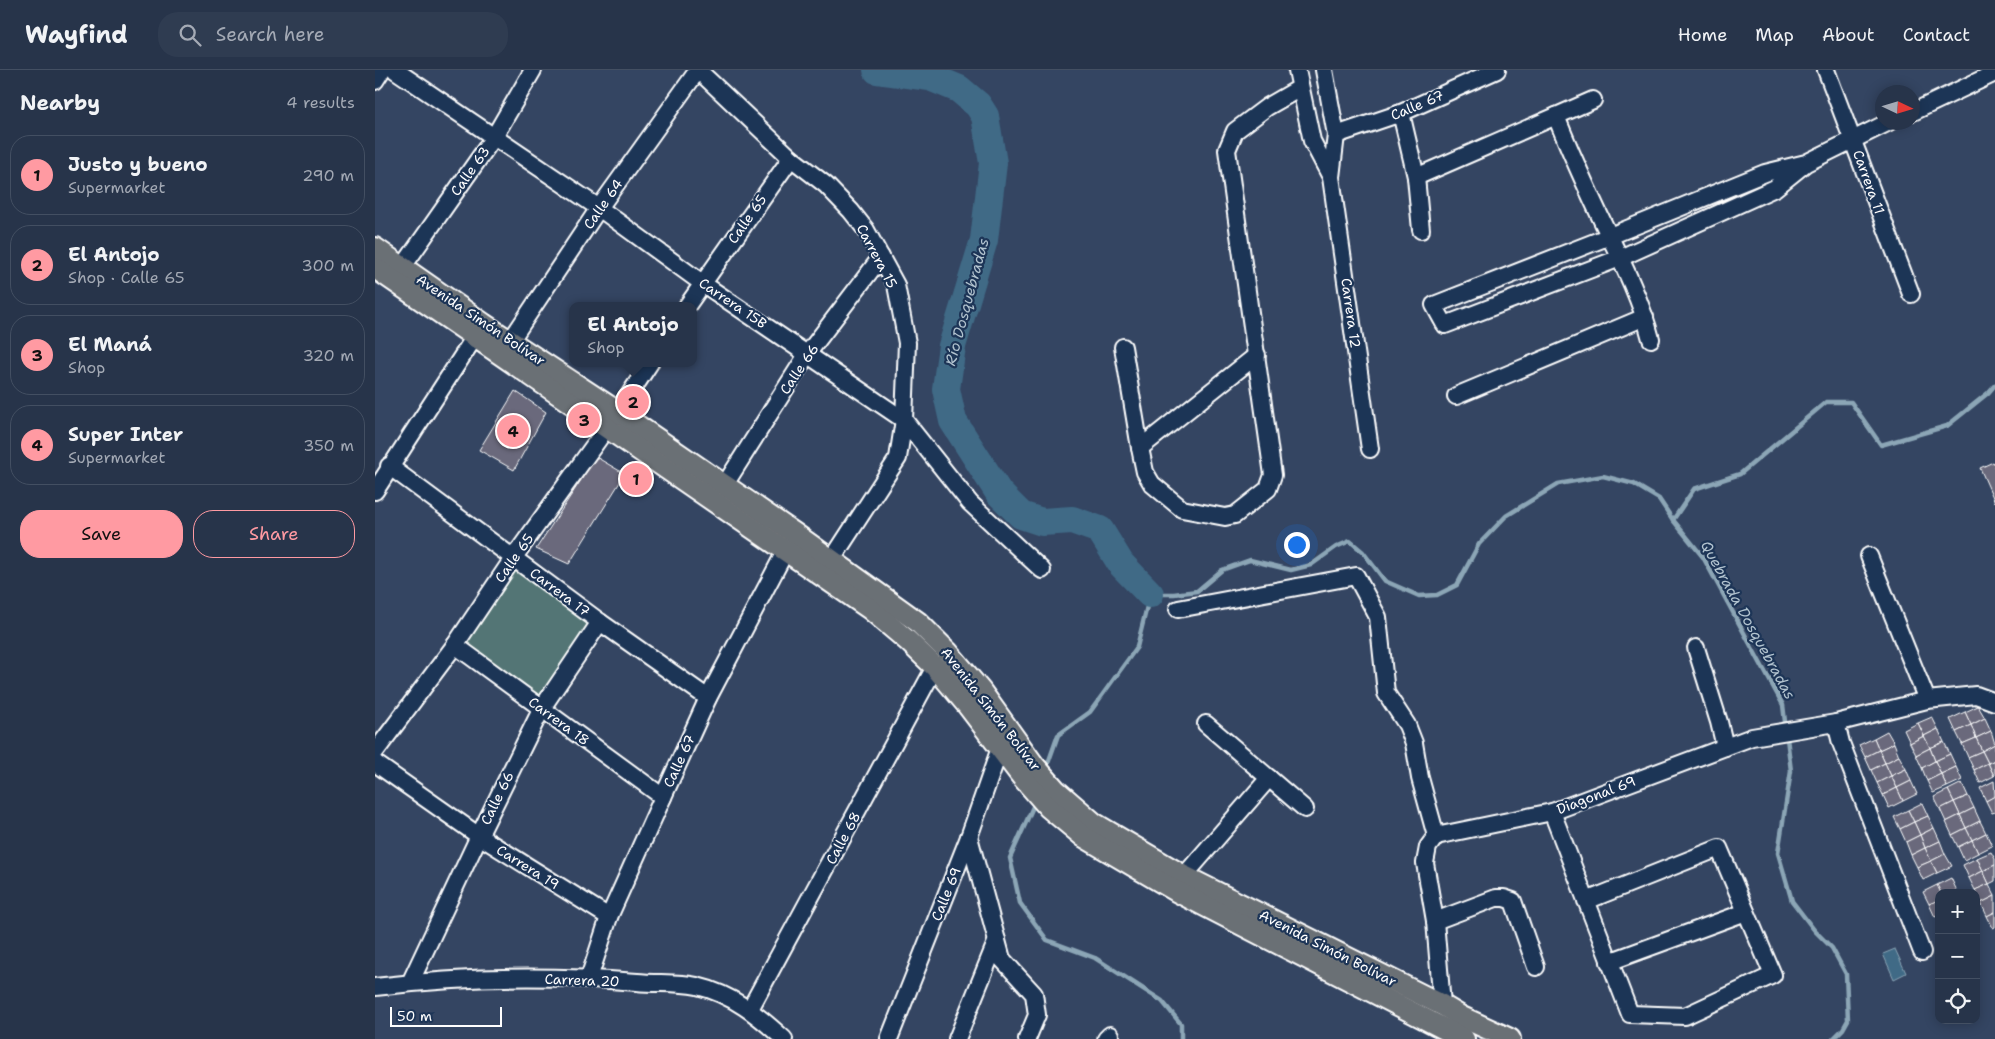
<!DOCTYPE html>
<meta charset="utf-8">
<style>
body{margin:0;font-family:"Shantell Sans",sans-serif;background:#2f3c51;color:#f1f3f6}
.controls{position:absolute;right:15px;bottom:15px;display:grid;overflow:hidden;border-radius:10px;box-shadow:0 2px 12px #0003}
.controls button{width:45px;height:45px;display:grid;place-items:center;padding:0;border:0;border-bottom:1px solid #434f62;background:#27344a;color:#f1f3f6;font:25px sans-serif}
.compass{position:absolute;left:1500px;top:15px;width:45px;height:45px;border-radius:50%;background:#27344a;box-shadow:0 2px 12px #0003;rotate:94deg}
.scale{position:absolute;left:15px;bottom:12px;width:112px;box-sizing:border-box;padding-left:5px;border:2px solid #fff;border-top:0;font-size:14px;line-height:18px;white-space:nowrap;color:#fff;-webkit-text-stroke:4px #1d3557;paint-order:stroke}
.you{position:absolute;left:921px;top:474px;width:18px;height:18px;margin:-12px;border:4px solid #fff;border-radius:50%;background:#1a73e8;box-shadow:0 0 0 8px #1a73e833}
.badge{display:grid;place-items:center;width:32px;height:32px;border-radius:50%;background:#ff9aa2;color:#111;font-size:16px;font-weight:700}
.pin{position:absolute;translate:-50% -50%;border:2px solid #fff;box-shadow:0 1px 5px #0006}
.popup{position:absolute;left:194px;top:232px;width:128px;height:65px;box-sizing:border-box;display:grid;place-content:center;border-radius:10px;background:#27344a;filter:drop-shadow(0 1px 4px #0005);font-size:16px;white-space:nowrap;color:#a4aab5}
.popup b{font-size:19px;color:#f1f3f6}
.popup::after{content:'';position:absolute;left:50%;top:100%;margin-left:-10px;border:10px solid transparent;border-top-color:#27344a}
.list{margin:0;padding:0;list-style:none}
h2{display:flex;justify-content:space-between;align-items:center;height:65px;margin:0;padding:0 20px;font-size:21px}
h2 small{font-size:16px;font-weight:400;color:#a4aab5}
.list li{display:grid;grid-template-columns:32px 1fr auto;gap:15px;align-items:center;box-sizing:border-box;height:80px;margin:0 10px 10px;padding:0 10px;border:1px solid #434f62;border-radius:20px}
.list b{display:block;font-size:19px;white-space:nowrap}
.list p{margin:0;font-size:16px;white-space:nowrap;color:#a4aab5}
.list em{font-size:16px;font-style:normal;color:#a4aab5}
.actions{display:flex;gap:10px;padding:15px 20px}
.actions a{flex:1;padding:11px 0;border:1px solid #ff9aa2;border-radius:20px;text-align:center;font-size:18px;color:#ff9aa2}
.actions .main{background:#ff9aa2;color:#111}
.icon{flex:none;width:28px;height:28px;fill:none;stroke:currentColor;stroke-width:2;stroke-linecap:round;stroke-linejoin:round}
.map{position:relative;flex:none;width:1620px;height:969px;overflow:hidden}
header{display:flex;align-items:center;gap:30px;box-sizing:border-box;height:70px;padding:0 25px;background:#27344a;border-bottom:1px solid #434f62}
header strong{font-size:24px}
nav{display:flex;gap:28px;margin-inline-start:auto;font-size:18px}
.search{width:350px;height:45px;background:#2f3c51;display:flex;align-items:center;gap:12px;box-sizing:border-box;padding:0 18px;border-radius:20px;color:#a4aab5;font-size:19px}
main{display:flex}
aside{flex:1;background:#27344a}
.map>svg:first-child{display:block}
.green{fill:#537474;stroke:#a9baba}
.water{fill:#3f6a86;stroke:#8ca6b6}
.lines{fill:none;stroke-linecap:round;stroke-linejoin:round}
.stream{stroke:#8ca6b6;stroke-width:4.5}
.river{stroke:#3f6a86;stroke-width:28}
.building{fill:#6a697b;stroke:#fff}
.minor-casing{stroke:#fff;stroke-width:20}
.major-casing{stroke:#fff;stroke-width:24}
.minor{stroke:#1d3557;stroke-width:16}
.major{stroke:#6b6f74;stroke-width:20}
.labels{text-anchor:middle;stroke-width:4.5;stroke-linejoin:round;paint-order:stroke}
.street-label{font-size:14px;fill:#fff;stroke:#1d3557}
.water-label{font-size:15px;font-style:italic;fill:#b2c3cf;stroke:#1d3557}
</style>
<header>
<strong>Wayfind</strong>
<div class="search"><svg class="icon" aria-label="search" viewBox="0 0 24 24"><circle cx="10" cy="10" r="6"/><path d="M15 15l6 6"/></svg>Search here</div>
<nav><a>Home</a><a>Map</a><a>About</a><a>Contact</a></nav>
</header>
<main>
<aside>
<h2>Nearby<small>4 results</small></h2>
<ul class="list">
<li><span class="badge">1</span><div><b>Justo y bueno</b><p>Supermarket</p></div><em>290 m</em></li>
<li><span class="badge">2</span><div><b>El Antojo</b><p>Shop · Calle 65</p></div><em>300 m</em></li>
<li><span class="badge">3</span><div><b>El Maná</b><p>Shop</p></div><em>320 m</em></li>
<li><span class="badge">4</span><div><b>Super Inter</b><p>Supermarket</p></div><em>350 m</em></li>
</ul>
<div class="actions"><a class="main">Save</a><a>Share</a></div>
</aside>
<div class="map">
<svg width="1620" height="969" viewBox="0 0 1620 969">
<rect width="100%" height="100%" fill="#344562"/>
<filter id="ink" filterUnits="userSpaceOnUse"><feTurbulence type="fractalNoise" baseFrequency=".02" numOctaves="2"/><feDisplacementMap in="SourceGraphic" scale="10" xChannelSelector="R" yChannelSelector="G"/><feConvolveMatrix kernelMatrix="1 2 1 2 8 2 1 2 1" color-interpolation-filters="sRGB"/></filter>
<g filter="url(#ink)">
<!-- green -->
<path class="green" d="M139,487l86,65 -58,86 -87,-63z"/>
<!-- water -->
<path class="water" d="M1520,879l11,24 -12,6 -11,-25z"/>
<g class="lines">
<!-- stream -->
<g class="stream">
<path d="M1298,450l21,-31 46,-15 86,-72h25l30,43 66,-19 41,-33 7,-8"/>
<path d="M671,699l12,-34 32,-23 47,-65 13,-53h24l23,-3 25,-21 28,-10 41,10 20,-5 25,-18 14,-6 13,11 22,29 34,15 18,-1 20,-10 22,-41 27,-28 52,-32 45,-8 31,8 25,15 14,21 30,37 80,148 8,66 -13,82 14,48 23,30 17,17 14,26 2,46 -5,9 -10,10"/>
<path d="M661,730l-26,58 10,45 27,37 48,18 67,43 19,23v15"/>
</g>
<!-- river -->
<path class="river" d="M502,0l53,7 29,12 19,16 7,11 8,47 -9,77 -32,106 -6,43 7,32 46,72 22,22 21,7 30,-2 28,10 21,34 29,30"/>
</g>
<!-- building -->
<g class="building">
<path d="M140,321l31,21 -32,58 -35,-20z"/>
<path d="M221,387l29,17 -56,90 -33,-15z"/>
<path d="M1618,392l2,3v37l-15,-34z"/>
<path d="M1603,636l7,12 -14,7 -6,-13z"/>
<path d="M1590,642l6,13 -15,7 -6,-13z"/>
<path d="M1557,647l6,12 -14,7 -6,-13z"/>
<path d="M1610,648l6,13 -15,7 -5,-13z"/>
<path d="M1543,653l6,13 -14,7 -6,-13z"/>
<path d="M1596,655l5,13 -14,6 -6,-12z"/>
<path d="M1563,659l6,13 -14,6 -6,-12z"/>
<path d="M1512,661l7,12 -15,7 -5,-12z"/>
<path d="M1616,661l4,13 -13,7 -6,-13z"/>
<path d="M1549,666l6,12 -14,7 -6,-12z"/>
<path d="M1499,668l5,12 -14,7 -6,-12z"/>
<path d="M1601,668l6,13 -14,6 -6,-13z"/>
<path d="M1569,672l6,12 -15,7 -5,-13z"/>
<path d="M1519,673l5,13 -14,7 -6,-13z"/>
<path d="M1620,674v16l-7,3 -6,-12z"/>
<path d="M1555,678l5,13 -13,7 -6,-13z"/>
<path d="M1504,680l6,13 -14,7 -6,-13z"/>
<path d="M1607,681l6,12 -14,7 -6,-13z"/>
<path d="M1575,684l6,13 -15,7 -6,-13z"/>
<path d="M1524,686l7,13 -15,7 -6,-13z"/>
<path d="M1620,690v15l-1,1 -6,-13z"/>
<path d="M1560,691l6,13 -14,7 -5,-13z"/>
<path d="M1510,693l6,13 -14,7 -6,-13z"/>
<path d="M1613,693l6,13 -14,7 -6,-13z"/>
<path d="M1581,697l6,13 -15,7 -6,-13z"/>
<path d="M1531,699l5,12 -14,7 -6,-12z"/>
<path d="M1566,704l6,13 -14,6 -6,-12z"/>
<path d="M1516,706l6,12 -14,7 -6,-12z"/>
<path d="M1536,711l6,13 -14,7 -6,-13z"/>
<path d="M1619,711l1,15 -9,5 -6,-13z"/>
<path d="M1587,713l6,13 -14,6 -6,-12z"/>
<path d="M1522,718l6,13 -14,7 -6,-13z"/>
<path d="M1573,720l6,12 -14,7 -6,-12z"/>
<path d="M1593,726l6,12 -14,7 -6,-13z"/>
<path d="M1620,726v16l-3,1 -6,-12z"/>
<path d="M1579,732l6,13 -14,7 -6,-13z"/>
<path d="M1547,733l6,13 -14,6 -6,-12z"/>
<path d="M1599,738l6,13 -14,7 -6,-13z"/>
<path d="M1533,740l6,12 -14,7 -6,-12z"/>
<path d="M1585,745l6,13 -14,7 -6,-13z"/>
<path d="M1553,746l6,12 -14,7 -6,-13z"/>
<path d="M1605,751l6,12 -14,7 -6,-12z"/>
<path d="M1539,752l6,13 -14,7 -6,-13z"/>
<path d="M1559,758l6,13 -15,7 -5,-13z"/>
<path d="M1591,758l6,12 -14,7 -6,-12z"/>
<path d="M1611,763l6,13 -14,7 -6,-13z"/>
<path d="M1545,765l5,13 -14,7 -5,-13z"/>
<path d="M1597,770l6,13 -14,7 -6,-13z"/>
<path d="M1565,771l5,13 -14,7 -6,-13z"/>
<path d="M1550,778l6,13 -14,6 -6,-12z"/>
<path d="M1616,782l4,7v6l-12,6 -6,-13z"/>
<path d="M1570,784l7,12 -15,7 -6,-12z"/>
<path d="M1602,788l6,13 -14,7 -6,-13z"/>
<path d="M1556,791l6,12 -14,7 -6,-13z"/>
<path d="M1620,795v16l-6,3 -6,-13z"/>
<path d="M1608,801l6,13 -14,6 -6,-12z"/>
<path d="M1576,808l6,13 -4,2h-12l-4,-8z"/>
<path d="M1614,814l6,12 -14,7 -6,-13z"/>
<path d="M1562,815l4,8h-2v7l-10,4 -6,-12z"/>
<path d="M1620,826v16l-8,4 -6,-13z"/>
<path d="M1564,830v15l-4,2 -6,-13z"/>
<path d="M1620,842v15l-2,1 -6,-12z"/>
</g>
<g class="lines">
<!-- minor casing -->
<g class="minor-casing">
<g id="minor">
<path d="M20,0l204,138 103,75 202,137 66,83 72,67"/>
<path d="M323,0l93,88 35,27 25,26 15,19 30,55 11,58 -3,77 -6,38 -67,103"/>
<path d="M922,0l15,71 19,36"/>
<path d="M949,0l12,65 -5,42 39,272"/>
<path d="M1451,0l85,224"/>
<path d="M0,11l7,-11"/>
<path d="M1538,42l82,-39"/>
<path d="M1026,43l15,64 5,53"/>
<path d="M1181,46c15,38 32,75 50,113 17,35 35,71 45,110"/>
<path d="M961,65l65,-22 96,-43"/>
<path d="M1431,93l-31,25 -155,70 -175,67 -11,-20 176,-69 155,-63 41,-10 83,-41"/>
<path d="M1041,107l177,-77"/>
<path d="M27,198l92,-131 39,-67"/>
<path d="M312,236l104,-148"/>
<path d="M136,270l88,-132 99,-138"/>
<path d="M748,277l17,101 5,24 7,12 30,25 43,8 10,-2 33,-26 5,-14 -46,-325 8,-19 32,-24 33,-19"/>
<path d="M1081,326l189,-79"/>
<path d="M765,378l117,-93"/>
<path d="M14,396l211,156 108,76"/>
<path d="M349,416l84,-133 73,-96"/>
<path d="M0,421l99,-153"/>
<path d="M1494,486l58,144"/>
<path d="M803,539l178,-33 22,41 8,76 21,32 7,18 6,35 16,58 -8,11 -3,16 10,58 7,84"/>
<path d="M80,575l208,152"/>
<path d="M1321,578l23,74 6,25"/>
<path d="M1461,653l5,20 81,209"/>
<path d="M831,654l99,85"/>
<path d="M0,682l80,-107 59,-88 104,-145 32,-49"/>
<path d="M0,693l104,73 130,81"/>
<path d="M1177,742l78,202 55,2 88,-41 -54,-127 -133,53"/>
<path d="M1061,766l116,-24 200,-75 84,-14 91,-23 49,-5 19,7"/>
<path d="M594,767l33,122 32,35 3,21 -10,24"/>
<path d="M809,806l85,-98"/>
<path d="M1060,851l61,-23h8l9,3 23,66"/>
<path d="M1234,892l137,-50"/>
<path d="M214,908l20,-61 54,-120 45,-99 78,-148"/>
<path d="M35,913l69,-147 63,-128 58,-86"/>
<path d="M0,917c87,-11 174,-12 262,-5 19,2 41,0 60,4 35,8 62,30 87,53"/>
<path d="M375,939l185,-342"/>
<path d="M514,969l80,-202 31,-89"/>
<path d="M582,969l40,-99"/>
<path d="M731,969l4,-4"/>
</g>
</g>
<!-- major casing -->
<g class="major-casing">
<g id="major">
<path d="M0,178l109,76 134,88 176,121 124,89 30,30 33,39 53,74 22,25 38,33 90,53 258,129 20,12 48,22"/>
<path d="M0,198l495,341 38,32 27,26 32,38 55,72 26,30 36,30 92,54 288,148"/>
</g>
</g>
<!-- minor -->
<use href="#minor" class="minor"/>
<!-- major -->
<use href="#major" class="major"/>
</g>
</g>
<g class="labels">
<!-- street labels -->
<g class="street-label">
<text transform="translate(1042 35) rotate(-23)" y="5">Calle 67</text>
<text transform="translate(95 101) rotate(-55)" y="5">Calle 63</text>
<text transform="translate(1494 112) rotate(70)" y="5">Carrera 11</text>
<text transform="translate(228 134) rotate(-55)" y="5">Calle 64</text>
<text transform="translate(372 149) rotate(-55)" y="5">Calle 65</text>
<text transform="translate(502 186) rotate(62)" y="5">Carrera 15</text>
<text transform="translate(358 233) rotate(34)" y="5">Carrera 15B</text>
<text transform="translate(976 243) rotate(82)" y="5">Carrera 12</text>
<text transform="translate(106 250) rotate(34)" y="5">Avenida Simón Bolívar</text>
<text transform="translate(424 299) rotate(-56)" y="5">Calle 66</text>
<text transform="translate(139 488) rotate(-55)" y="5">Calle 65</text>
<text transform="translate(185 522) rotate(37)" y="5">Carrera 17</text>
<text transform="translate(616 639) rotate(52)" y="5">Avenida Simón Bolívar</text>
<text transform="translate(184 651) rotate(36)" y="5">Carrera 18</text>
<text transform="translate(304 691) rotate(-65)" y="5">Calle 67</text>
<text transform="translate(1221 725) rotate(-21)" y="5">Diagonal 69</text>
<text transform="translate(122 728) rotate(-64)" y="5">Calle 66</text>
<text transform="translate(468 768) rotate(-62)" y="5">Calle 68</text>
<text transform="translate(153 797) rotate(32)" y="5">Carrera 19</text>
<text transform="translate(571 824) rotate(-68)" y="5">Calle 69</text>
<text transform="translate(953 878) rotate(27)" y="5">Avenida Simón Bolívar</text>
<text transform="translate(207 910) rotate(2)" y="5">Carrera 20</text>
</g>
<!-- water labels -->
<g class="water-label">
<text transform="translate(592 232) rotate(-75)" y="5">Río Dosquebradas</text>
<text transform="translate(1373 550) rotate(61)" y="5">Quebrada Dosquebradas</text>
</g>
</g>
</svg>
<div class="controls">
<button>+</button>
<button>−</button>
<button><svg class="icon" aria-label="locate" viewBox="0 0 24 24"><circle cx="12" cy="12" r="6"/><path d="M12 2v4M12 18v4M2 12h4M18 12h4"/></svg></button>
</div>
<svg class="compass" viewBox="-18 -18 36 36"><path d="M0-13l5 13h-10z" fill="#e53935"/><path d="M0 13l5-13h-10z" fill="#a4aab5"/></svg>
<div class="scale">50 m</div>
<div class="you"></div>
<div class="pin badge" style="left:261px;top:409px">1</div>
<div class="pin badge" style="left:258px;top:332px">2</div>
<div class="popup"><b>El Antojo</b>Shop</div>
<div class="pin badge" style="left:209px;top:350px">3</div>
<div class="pin badge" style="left:138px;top:361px">4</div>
</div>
</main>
